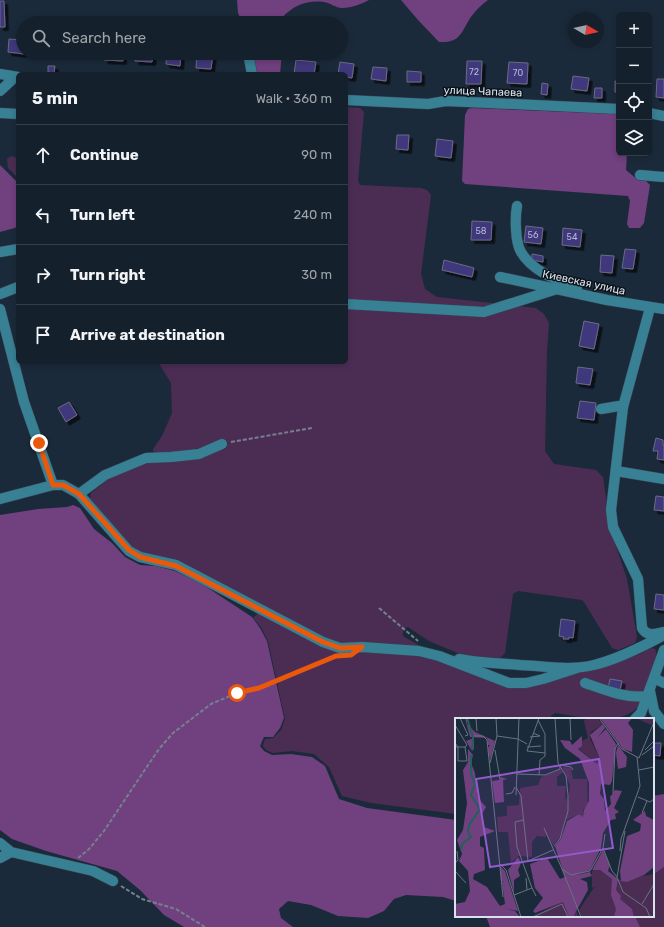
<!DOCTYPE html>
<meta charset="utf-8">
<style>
body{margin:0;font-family:Rubik,sans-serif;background:#1d2834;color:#f1f3f6}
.controls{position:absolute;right:12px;top:12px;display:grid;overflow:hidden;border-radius:6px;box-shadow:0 2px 6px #0003}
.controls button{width:36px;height:36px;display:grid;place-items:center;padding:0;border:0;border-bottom:1px solid #333e48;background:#14202c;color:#f1f3f6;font:20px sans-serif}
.compass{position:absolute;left:568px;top:12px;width:36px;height:36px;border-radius:50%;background:#14202c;box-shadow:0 2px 6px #0003;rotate:99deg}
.stop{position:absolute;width:12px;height:12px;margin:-9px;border:3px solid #ea580c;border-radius:50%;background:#fff}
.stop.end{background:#ea580c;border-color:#fff;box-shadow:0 1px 4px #0008}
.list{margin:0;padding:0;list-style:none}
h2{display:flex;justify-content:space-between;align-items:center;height:52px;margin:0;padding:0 16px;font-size:17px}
h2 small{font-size:13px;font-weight:400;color:#9da3a9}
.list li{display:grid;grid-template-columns:26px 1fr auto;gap:12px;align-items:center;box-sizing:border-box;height:60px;padding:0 16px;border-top:1px solid #333e48}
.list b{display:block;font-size:15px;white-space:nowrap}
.list em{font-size:13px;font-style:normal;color:#9da3a9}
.icon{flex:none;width:22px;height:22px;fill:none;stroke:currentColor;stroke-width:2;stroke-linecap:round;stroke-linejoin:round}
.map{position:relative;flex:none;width:664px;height:927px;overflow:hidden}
.search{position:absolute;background:#14202c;box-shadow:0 2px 6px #0003;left:16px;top:16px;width:332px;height:44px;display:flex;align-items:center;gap:10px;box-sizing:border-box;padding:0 14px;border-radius:22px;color:#9da3a9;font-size:15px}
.panel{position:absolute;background:#14202c;box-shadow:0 2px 6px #0003;left:16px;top:72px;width:332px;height:292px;border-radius:6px}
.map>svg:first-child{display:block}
.green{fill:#4b2d54}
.forest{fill:#71407f}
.building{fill:#3f387c;stroke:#6b6b82;filter:url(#shadow)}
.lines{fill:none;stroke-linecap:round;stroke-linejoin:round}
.minor-casing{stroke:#394757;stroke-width:11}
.path{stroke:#74808e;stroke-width:2;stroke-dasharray:4 2;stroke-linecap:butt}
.minor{stroke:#388194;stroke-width:10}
.route{stroke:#ea580c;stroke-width:5}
.labels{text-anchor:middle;stroke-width:3;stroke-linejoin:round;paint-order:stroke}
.number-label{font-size:9px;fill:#b2b8d1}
.street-label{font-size:11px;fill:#d9e2ed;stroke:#0b1219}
.inset-river{fill:none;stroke:#1f625a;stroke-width:2}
.inset-road{fill:none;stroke:#677482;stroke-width:1}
.view{fill:#925aca;fill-opacity:0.15;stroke:#925aca;stroke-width:2}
.inset-edge{fill:none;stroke:#d9e2ed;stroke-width:2}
</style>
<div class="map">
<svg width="664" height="927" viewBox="0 0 664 927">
<defs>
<filter id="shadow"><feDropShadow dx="3.5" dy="3.5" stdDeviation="0" flood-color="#0009"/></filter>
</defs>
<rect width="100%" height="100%" fill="#1b2a3a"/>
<!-- green -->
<g class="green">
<path d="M346,107l14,1 4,4 -6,69 2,4 61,3 6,2 4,5 -10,79 4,15 12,8 99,11 8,6 5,9 -2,28 -2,100 9,13 42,6 7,7 8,54 16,48 10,58 -2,6 -17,7 -6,-2 -28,-46 -2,-2 -64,-9 -5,3 -8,59 -5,5 -35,-2 -36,-15 -21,-14 -5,2v7l17,10 -80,-1 -16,-7 -118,-62 -66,-20 -11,-9 -39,-47 1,-7 19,-15 37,-16h24l29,-3 26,-11 2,-5 -3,-4c-18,7 -54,20 -72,12v-2l9,-13 10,-23 -1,-30 -13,-21h188z"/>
<path d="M11,156l7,2v20l-10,-10 -1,-9z"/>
<path d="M257,614h4l61,32 97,9 46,15 27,12 16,5 95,-20 37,-13 11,-6 4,1c4,7 -3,22 -6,29 -3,7 -8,27 -13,31 -22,18 -56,7 -81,4l-4,3v3h-95v95l-85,-11 -29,-7 -13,-29 -15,-13 -22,-3 -19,2 -7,-3 -3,-4 2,-7 8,-1 8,-8 4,-11 -17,-78 -7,-14 -8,-9z"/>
<path d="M664,867v60h-24l-5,-11h18v-41z"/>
</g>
<!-- forest -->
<g class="forest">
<path d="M237,0h132c-8,4 -17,8 -27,8 -6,0 -12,-5 -18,-6 -16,-2 -31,3 -42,16v5h-39l-5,-10z"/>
<path d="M401,0h87c-7,5 -15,13 -19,20 -9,15 -10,23 -30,22l-21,-22z"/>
<path d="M254,53h28l-2,21h-24z"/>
<path d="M472,108l147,6v39h8l-1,17 12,10 8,1 4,4 -6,38 -4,5h-11l-2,-4 3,-23 -2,-5 -163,-12 -3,-3 3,-66 3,-6z"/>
<path d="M0,165l18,18v44l-18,5z"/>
<path d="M73,505l7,3 14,21 18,14 13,14 15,8 16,1 19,5 27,13 50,33 8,11 7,13 17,77 -4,10 -7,9h-9l-4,9 4,5 8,4 19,-1 21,3 13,9 14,33 28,9 89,12v81l-13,-4 -37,-2 -12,4 -10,12 -16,7 -30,-2 -27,-11 -23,-4 -9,8 2,9 12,9h-109l-20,-12 -24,-25 -23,-19 -71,-20 -34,-12 -12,-9v-315l38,-6 29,-2z"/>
<path d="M664,794v73l-11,8v-79z"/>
<path d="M486,916h149l5,11h-150z"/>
</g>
<!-- building -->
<g class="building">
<path d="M0,1h4l1,26h-5z"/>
<path d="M9,39l14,1 1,14 -16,-2z"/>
<path d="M105,53h18v8l-19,-1z"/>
<path d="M136,53h17l-1,9 -17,-1z"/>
<path d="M167,53l14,1 -1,12 -14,-2z"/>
<path d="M197,53h16l-2,16 -15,-1z"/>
<path d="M296,60l20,2 -2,12h-20z"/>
<path d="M467,61h15l-1,23h-15z"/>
<path d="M340,62l14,2 -2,14 -6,-1v-3h-8z"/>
<path d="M509,62l19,1 -1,21 -20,-1z"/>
<path d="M48,66h7l-1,7 -6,-1z"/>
<path d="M373,67l14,1 -1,13 -15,-2z"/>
<path d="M407,71l14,1v10h-14z"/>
<path d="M573,76l16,2 -2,13 -16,-2z"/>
<path d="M657,79h7v19l-8,-1z"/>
<path d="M615,81h4v12l-4,-1z"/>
<path d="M542,83l6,1 -1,11 -6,-1z"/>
<path d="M595,88h7v10h-8z"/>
<path d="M397,135h12l-1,15 -12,-1z"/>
<path d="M437,139l16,2 -2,17 -16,-2z"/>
<path d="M472,221l20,1 -1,18h-20z"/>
<path d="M526,226l17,2 -2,16 -17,-2z"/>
<path d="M563,228l19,2 -2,17 -18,-2z"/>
<path d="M625,249l11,1 -3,19 -11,-1z"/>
<path d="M532,254l11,2v6l-11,-2z"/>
<path d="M601,255l13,1 -2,17 -12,-1z"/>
<path d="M444,260l30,8 -2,9 -30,-7z"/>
<path d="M584,321l15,3 -5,25 -15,-3z"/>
<path d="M578,367l15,2 -3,16 -14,-2z"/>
<path d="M580,401l16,2 -2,17 -17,-2z"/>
<path d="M69,402l8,13 -11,7 -8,-14z"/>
<path d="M656,438l7,2v5h1v15l-7,-1 1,-8h-5z"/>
<path d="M656,496l8,1v14l-10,-1z"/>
<path d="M656,594l8,1v15l-10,-1z"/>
<path d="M561,619l14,2 -2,17 -4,-1v2h-6l1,-2 -5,-1z"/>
<path d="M610,679l12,2 -2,9 -12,-2z"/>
<path d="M653,743h8l-1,13 -7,-1z"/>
</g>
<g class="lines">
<!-- minor casing -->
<g class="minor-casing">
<g id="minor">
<path d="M248,53l4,21"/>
<path d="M0,74l18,3"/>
<path d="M0,91l15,-14"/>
<path d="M346,100l82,4 18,-3 173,8"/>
<path d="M0,113l18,1"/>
<path d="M649,113l15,3"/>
<path d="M640,175l24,2"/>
<path d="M517,206c-2,11 -2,36 4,46 12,20 36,28 56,36"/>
<path d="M0,252l18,-3"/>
<path d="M500,277l107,23 57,9"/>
<path d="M0,294l18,-7"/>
<path d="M346,304l138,8 73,-23"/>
<path d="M650,308l-27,99 -12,103 2,17 25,52 4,49c5,9 13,6 22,4"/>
<path d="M0,309l24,93 29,83"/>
<path d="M601,409l18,-3 4,1"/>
<path d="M616,471l48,8"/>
<path d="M79,494l26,-19 41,-17 25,-1 28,-3 23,-10"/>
<path d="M0,499l53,-14h10l16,9 50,57 11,6 36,8 147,77 17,6 22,-1 57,4 20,5 70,27h17l17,-4 34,-11"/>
<path d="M459,659c20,4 41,4 61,6 24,1 50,6 74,0 24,-6 48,-18 70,-30"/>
<path d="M654,678l10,5"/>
<path d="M585,683c20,7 42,16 63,13"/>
<path d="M650,691l4,20 10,13"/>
<path d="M635,719l6,-6 23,-63"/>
<path d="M0,843l11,9 82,19 20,10"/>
<path d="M0,858l11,-6"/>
</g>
</g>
<!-- path -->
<g class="path">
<path d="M231,442l81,-14"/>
<path d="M379,608l39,33"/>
<path d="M78,858l11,-9 15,-18 40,-60 15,-22 14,-16 38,-29 26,-11 22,-5 75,-31"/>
<path d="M121,886l21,13 34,10 29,18"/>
</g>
<!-- minor -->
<use href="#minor" class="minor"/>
</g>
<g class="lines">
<!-- route -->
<path class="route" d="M39,443l14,42h10l16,9 50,56 11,7 36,9 147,76 17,6 22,-1 -11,8 -15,1 -77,32 -22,5"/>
</g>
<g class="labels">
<!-- number labels -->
<g class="number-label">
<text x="474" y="75">72</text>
<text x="518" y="76">70</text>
<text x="481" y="234">58</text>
<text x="533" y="238">56</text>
<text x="572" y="240">54</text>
</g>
<!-- street labels -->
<g class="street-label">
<text transform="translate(483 91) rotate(2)" y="4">улица Чапаева</text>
<text transform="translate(584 282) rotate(12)" y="4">Киевская улица</text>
</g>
</g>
<!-- overview -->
<g transform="translate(455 718)">
<rect width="199" height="199" fill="#1b2a3a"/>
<path d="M131,0h11l6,6 -12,8 -1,7 10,20 -3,5 -19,-16 4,-7 6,-3 -4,-17zM181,0h18v3l-3,4zM107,49l9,1 2,11h14l1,26 -5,5v7l-4,-3 -13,6 4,-35zM106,51l2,3 -6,5v9h9l-1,14 2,-2 1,10 -7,29 -8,8 -7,-10v2l-9,-1 -5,6v15l-14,-1 -7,7 -3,-31h-10l-1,-15 10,-1v-10l12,-1 1,-17 18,-3 3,-8zM142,151l22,11 35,-6v43h-72l-3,-7 16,-24 -3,2v-17zM115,180l9,19h-48z" fill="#4b2d54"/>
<path d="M10,0h3l-1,6 8,8 20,9 -5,19 -2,-12 2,-3h-2l-1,-7 -17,-1zM145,0h32l-4,5 5,7 -1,22 -9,-3zM148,6l2,4 -7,9 8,-8 10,15 -4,37 -2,4 -9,-1 -1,10 4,5 1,12 6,-7 -1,-7 5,-7 7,1 -8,17 5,4 -4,2 1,5 -5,1 -8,13 -2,15 -11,22 -14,5 14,-3 2,4 -12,3 7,3 1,8 -15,27h-4l-6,-15 -28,11 -2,-2 10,-13 -8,-10 -5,-24 17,-6 13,21 5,-2 -10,-31 6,-7 6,-18 12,-7 4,3 1,-7 5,-9v-18l-9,-24 -15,-11 -5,-8 10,1 2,4 10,-9v10l-4,3 19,15 3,-5 -10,-24zM19,20v11l-2,2 -6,-10zM163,27l9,12 -1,10 -8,2 -2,-16zM13,31l5,6 -2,8 4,10 3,25 8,9 -5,9 3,11 11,4 -15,6v9l4,2 1,22 -11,4 -1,5 14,8 13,19 5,-2 -3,-22h2l-3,-1 -1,-15 5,5 13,40 -16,-3 13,3 5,6h-65v-13l10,-2 5,-11 -2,-20 -9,-10 3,-7 -5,-14 6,-10 4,-27 -4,-33 5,-8zM46,59l6,2 -4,1 1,22 -9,1 -3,-22 7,-1zM190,93l1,5 8,4v47l-10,8 -17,7 -6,-1 -1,-10 7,-35 13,-5 1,-7 -8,-4zM148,132l7,15 -2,6 10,8 -2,11 5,6 -1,3 12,10 2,8h-20l2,-8 -5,-14 1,-16 -12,-9h-8zM63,139l3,6 -3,7 2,6 -6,4v13l-6,-23z" fill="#71407f"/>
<path class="inset-river" d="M12,0l6,19 -1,13M6,132l1,-6 9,-7 -3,-5 1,-7 11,-16 -9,-14 4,-11 -4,-10v-19"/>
<path class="inset-road" d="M5,0l8,17 -3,1M21,0l1,13M84,0l-12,33 18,2M100,0l3,45 8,13 2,19M115,0l1,22M144,0l23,31 17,9 15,-36M83,2l7,14v22l-5,4 -1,15M0,7l12,20 -2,2h-10M19,18h9l4,4 16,157M42,18l21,3 9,5M75,19l10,-1 -7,-3M0,25l3,4v14h9l-2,-14M72,29l14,-1M40,32l5,29M190,32l9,-9M187,37l12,-9M35,45l7,-27 -1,-18M105,47l11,2 2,3M184,52l15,-3M62,56l28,1 15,-6v-4M61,69l5,9 7,65 25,-11M158,75l2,-44 3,-6M51,76l6,-1 3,-6M61,77l3,-77M183,79l12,5 4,-3M187,95l5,-12M68,102l-8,2 2,25 15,41M89,110l18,41 9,6 19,-4 13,-23 2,-14M170,113l-8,46 6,15 23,16 4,9M99,128l6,-7 8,-28v-16M148,130l9,23 5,6M165,133l1,-12 19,-53 -3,-29M0,145l3,-3 -1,-9M45,146l6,6 15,47M107,151l19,48M0,153l11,12M71,160l1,12M59,177l18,-7 4,8M187,186l12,-20M78,199l29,-13 6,13"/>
<path class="view" d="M144,41l14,89 -123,19 -14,-88z"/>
<rect width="199" height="199" class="inset-edge"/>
</g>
</svg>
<div class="controls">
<button>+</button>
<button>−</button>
<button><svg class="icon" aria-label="locate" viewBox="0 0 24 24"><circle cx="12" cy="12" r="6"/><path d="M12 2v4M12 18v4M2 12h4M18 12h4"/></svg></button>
<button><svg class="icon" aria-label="layers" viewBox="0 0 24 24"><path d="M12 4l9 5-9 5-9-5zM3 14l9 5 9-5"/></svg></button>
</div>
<svg class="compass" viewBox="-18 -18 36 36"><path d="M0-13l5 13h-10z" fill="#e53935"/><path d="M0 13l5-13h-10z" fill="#9da3a9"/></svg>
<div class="stop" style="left:237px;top:693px"></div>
<div class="stop end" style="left:39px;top:443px"></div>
<div class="search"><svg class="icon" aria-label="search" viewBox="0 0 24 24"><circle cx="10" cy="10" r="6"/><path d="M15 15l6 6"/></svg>Search here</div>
<section class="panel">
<h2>5 min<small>Walk · 360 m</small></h2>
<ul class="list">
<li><svg class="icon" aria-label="ahead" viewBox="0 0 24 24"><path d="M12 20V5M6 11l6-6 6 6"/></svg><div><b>Continue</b></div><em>90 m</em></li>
<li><svg class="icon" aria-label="left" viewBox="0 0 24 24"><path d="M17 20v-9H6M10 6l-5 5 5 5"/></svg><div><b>Turn left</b></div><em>240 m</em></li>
<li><svg class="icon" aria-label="right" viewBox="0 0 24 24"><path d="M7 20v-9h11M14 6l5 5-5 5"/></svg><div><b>Turn right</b></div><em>30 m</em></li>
<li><svg class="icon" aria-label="arrive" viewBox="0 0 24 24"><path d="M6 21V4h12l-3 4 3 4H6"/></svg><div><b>Arrive at destination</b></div></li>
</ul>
</section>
</div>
